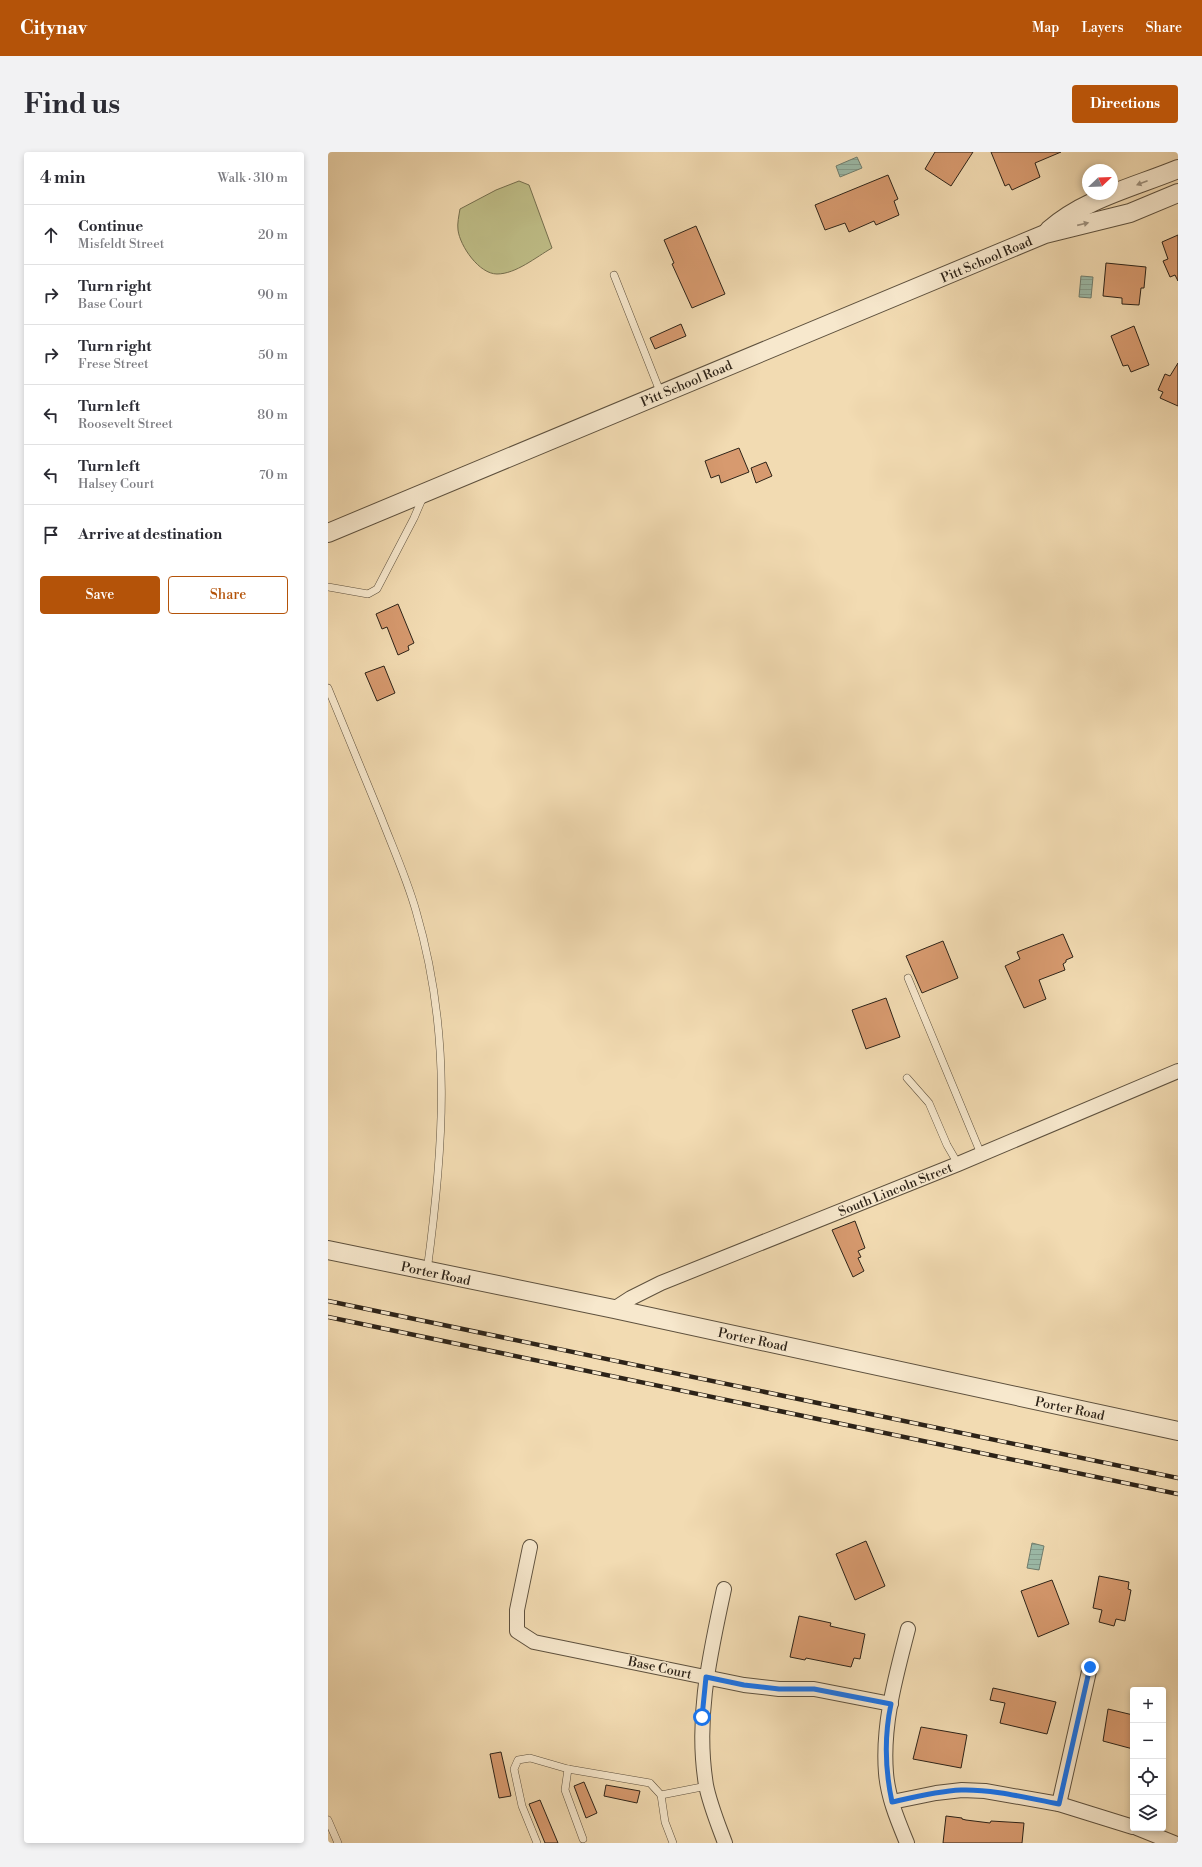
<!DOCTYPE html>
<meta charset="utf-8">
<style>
body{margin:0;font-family:"Libre Bodoni",serif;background:#f2f2f3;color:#2b2b33}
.controls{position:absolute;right:12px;bottom:12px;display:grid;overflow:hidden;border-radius:4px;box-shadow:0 2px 6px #0003}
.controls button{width:36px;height:36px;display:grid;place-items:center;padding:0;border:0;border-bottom:1px solid #e1e1e2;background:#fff;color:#2b2b33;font:20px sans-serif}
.compass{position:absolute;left:754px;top:12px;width:36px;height:36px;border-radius:50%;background:#fff;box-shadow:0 2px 6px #0003;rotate:67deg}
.stop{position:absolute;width:12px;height:12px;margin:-9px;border:3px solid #1a73e8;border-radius:50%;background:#fff}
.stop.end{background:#1a73e8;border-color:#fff;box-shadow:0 1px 4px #0008}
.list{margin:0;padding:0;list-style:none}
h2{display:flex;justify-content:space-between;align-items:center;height:52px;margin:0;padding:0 16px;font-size:17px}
h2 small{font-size:13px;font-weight:400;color:#7c7c81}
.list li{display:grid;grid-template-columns:26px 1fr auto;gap:12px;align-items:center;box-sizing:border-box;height:60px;padding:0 16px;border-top:1px solid #e1e1e2}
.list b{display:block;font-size:15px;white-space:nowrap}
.list p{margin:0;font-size:13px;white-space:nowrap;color:#7c7c81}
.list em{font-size:13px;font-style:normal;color:#7c7c81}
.actions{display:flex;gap:8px;padding:12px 16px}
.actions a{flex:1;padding:9px 0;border:1px solid #b45309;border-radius:4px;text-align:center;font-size:14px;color:#b45309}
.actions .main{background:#b45309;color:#fff}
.icon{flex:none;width:22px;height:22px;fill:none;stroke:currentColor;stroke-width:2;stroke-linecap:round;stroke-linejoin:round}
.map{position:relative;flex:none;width:850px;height:1691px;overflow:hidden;border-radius:4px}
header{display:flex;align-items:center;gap:24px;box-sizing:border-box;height:56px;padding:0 20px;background:#b45309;color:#fff}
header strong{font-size:19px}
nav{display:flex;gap:22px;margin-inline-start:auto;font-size:14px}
.intro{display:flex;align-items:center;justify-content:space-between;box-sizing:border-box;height:96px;padding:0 24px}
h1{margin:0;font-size:28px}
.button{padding:10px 18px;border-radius:4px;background:#b45309;color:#fff;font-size:14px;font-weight:700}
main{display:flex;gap:24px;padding:0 24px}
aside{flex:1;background:#fff;border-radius:4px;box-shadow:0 2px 6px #0003}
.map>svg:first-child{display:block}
.park{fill:#bfbe88;stroke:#767050}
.water{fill:url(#water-rules);stroke:#707e6f}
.building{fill:#d79a6f;stroke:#2d2318}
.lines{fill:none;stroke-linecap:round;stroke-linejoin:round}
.service-casing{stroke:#5e513e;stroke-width:8}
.minor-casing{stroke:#5e513e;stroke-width:16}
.tertiary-casing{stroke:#5e513e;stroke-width:20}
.service{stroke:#f7e8cd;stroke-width:7}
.minor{stroke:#f7e8cd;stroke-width:14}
.tertiary{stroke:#f7e8cd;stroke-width:18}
.rail-casing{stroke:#2d2318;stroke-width:4.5}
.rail{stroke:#f7e8cd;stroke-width:3;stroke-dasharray:9;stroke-linecap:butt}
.oneway{fill:#9c8f7c}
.route{stroke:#1a73e8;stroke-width:5}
.labels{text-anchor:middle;stroke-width:3;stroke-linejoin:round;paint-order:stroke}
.street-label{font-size:13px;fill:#2d2318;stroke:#f7e8cd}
</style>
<header>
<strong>Citynav</strong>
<nav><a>Map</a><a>Layers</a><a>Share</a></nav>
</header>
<div class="intro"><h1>Find us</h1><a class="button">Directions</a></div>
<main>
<aside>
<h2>4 min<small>Walk · 310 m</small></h2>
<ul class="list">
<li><svg class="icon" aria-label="ahead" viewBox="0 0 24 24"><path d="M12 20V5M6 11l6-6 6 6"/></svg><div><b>Continue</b><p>Misfeldt Street</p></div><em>20 m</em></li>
<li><svg class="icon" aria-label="right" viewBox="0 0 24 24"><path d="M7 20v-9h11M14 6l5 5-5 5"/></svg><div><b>Turn right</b><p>Base Court</p></div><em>90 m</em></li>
<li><svg class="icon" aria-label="right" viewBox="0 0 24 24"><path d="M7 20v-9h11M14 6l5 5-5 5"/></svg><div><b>Turn right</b><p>Frese Street</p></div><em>50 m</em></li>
<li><svg class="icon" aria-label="left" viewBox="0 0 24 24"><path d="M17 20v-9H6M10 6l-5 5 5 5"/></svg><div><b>Turn left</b><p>Roosevelt Street</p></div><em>80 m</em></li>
<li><svg class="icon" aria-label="left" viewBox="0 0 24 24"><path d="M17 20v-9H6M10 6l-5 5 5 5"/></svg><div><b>Turn left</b><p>Halsey Court</p></div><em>70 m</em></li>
<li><svg class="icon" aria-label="arrive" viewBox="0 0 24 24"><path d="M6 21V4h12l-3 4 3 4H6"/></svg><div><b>Arrive at destination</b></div></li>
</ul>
<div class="actions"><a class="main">Save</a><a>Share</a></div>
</aside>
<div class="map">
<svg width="850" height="1691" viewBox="0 0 850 1691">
<defs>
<pattern id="water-rules" width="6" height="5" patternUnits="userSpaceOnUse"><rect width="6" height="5" fill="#9cbba9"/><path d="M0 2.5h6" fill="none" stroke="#87a091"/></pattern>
</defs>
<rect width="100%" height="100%" fill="#f2dbb2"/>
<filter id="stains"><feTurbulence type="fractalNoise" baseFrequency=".005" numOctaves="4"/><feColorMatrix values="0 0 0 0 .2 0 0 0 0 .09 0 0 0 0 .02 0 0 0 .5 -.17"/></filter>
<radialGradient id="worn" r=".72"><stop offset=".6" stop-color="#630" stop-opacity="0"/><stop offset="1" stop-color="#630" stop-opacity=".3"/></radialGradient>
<!-- park -->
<path class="park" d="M191,29l10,4 23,63c-16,9 -36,26 -55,26 -18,0 -37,-28 -39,-44 -1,-6 1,-15 2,-21l36,-19z"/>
<!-- water -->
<g class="water">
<path d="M529,5l5,11 -22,9 -4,-11z"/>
<path d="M753,124l12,1 -2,21 -12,-1z"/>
<path d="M704,1391l12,3 -5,24 -12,-2z"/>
</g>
<!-- building -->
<g class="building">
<path d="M607,0h38l-22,34 -26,-17z"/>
<path d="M663,0h70l-26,11 5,14 -28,13 -3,-6 -4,2z"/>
<path d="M560,23l10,24 -4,2 5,14 -23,10 -2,-4 -25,11 -4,-9 -20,7 -10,-25z"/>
<path d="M368,74l29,68 -33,14 -20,-44 2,-1 -10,-23z"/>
<path d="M850,83v46l-3,-6 -5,2 -7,-16 5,-2 -6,-17z"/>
<path d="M778,111l40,4 -2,21h-3l-2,17 -17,-1v-6l-19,-2z"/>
<path d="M353,172l5,12 -31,13 -5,-11z"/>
<path d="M806,174l15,39 -18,7 -3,-7 -5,1 -12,-30z"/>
<path d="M850,211v43l-18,-8 3,-6 -5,-2 7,-16 5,2z"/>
<path d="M411,296l10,24 -28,11 -2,-8 -8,3 -6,-17z"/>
<path d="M438,310l6,14 -16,7 -5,-15z"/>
<path d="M70,452l16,39 -6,3 1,4 -11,5 -11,-28 -5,2 -6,-15z"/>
<path d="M56,514l11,27 -18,8 -12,-28z"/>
<path d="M735,782l10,23 -7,3v2l-3,2 2,6 -26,10 7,19 -22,9 -19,-42 15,-7 -3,-7z"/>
<path d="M615,789l15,37 -36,15 -16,-37z"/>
<path d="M558,846l14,39 -34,12 -14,-39z"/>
<path d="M527,1069l10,27 -7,3 3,6 -3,1 6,13 -11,6 -21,-47z"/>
<path d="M538,1389l19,45 -30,14 -19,-46z"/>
<path d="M771,1424l30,6 -1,7 3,1 -6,31 -9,-2 -2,7 -15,-4 3,-12 -9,-2z"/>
<path d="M724,1428l17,44 -31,13 -17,-46z"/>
<path d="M471,1464l32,7 -1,3 35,8 -5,25 -6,-1 -3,9 -45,-9 -1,2 -15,-3z"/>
<path d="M665,1536l63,14 -9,32 -47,-11 5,-20 -15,-3z"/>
<path d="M780,1557l25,6v34l-30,-8z"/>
<path d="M593,1575l46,8 -6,33 -48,-9z"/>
<path d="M173,1600l10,44 -12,2 -9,-44z"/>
<path d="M256,1630l13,31 -11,5 -12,-32z"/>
<path d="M278,1633l34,6 -3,12 -33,-7z"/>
<path d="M212,1648l18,43h-13l-16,-39z"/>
<path d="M618,1664l16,2v1l4,1 24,3 1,-2 33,2 -2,20h-79z"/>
</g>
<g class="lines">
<!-- service casing -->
<g class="service-casing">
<g id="service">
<path d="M286,123l47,119"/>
<path d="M0,435l40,7 9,-5 37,-71 9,-21"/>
<path d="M0,536c18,43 35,86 53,129 12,31 26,62 35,94 36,123 28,235 11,360"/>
<path d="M580,826l73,176"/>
<path d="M579,926l22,25 18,42 11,19"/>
<path d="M240,1617l-3,21 18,49"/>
<path d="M333,1643l46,-9"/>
<path d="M0,1668l10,23"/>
<path d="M209,1691l-15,-37 -8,-37 4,-9 12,-2 38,11 82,14 11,12 4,27 8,21"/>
</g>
</g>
<!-- minor casing -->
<g class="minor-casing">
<g id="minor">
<path d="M286,1157l17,-11 30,-15 297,-119 220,-93"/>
<path d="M202,1395l-13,63v21l17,11 210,43 35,4h35l77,15"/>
<path d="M396,1437c-14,66 -29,128 -18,196 4,20 12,39 19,58"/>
<path d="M564,1650l44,-9 26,-3 23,1 74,13 74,23"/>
<path d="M731,1652l31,-137"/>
<path d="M809,1676l37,15"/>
<path d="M579,1691c-9,-22 -19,-45 -21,-70 -4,-49 10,-97 22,-144"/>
</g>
</g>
<!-- tertiary casing -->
<g class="tertiary-casing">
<g id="tertiary">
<path d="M721,78c35,-31 85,-43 129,-61"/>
<path d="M0,381l717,-299 85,-21 48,-20"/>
<path d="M0,1098l286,59 564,122"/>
</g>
</g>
<!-- service -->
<use href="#service" class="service"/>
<!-- minor -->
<use href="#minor" class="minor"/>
<!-- tertiary -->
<use href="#tertiary" class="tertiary"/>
<!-- rail casing -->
<g class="rail-casing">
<g id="rail">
<path d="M0,1149l850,177"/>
<path d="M0,1165l850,177"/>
</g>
</g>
<!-- rail -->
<use href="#rail" class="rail"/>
</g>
<!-- one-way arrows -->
<defs><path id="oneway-solid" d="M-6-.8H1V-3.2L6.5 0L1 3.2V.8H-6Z"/></defs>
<g class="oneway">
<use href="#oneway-solid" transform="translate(814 31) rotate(159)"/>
<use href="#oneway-solid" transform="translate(755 72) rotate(-13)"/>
</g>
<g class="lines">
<!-- route -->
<path class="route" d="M374,1565l4,-40 38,8 35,4h35l77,15c-7,33 -6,65 1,98 22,-5 46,-11 69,-12 32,-1 66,8 98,14l31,-137"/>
</g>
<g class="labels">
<!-- street labels -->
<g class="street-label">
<text transform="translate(658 107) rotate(-23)" y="5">Pitt School Road</text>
<text transform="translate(358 231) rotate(-23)" y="5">Pitt School Road</text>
<text transform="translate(567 1037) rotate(-22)" y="5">South Lincoln Street</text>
<text transform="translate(108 1121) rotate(12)" y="5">Porter Road</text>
<text transform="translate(425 1187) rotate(12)" y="5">Porter Road</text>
<text transform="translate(742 1256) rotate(12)" y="5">Porter Road</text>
<text transform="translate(332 1515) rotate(12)" y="5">Base Court</text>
</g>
</g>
<rect width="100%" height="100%" filter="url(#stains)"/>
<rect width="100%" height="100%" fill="url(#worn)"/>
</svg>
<div class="controls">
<button>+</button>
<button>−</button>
<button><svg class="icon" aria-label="locate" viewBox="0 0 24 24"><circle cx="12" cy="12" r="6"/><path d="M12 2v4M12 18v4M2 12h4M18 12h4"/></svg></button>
<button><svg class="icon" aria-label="layers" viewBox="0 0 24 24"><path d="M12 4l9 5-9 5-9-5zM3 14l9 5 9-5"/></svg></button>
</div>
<svg class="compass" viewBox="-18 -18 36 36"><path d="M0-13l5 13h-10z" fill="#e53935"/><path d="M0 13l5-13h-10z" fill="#7c7c81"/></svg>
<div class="stop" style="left:374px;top:1565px"></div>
<div class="stop end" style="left:762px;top:1515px"></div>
</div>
</main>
